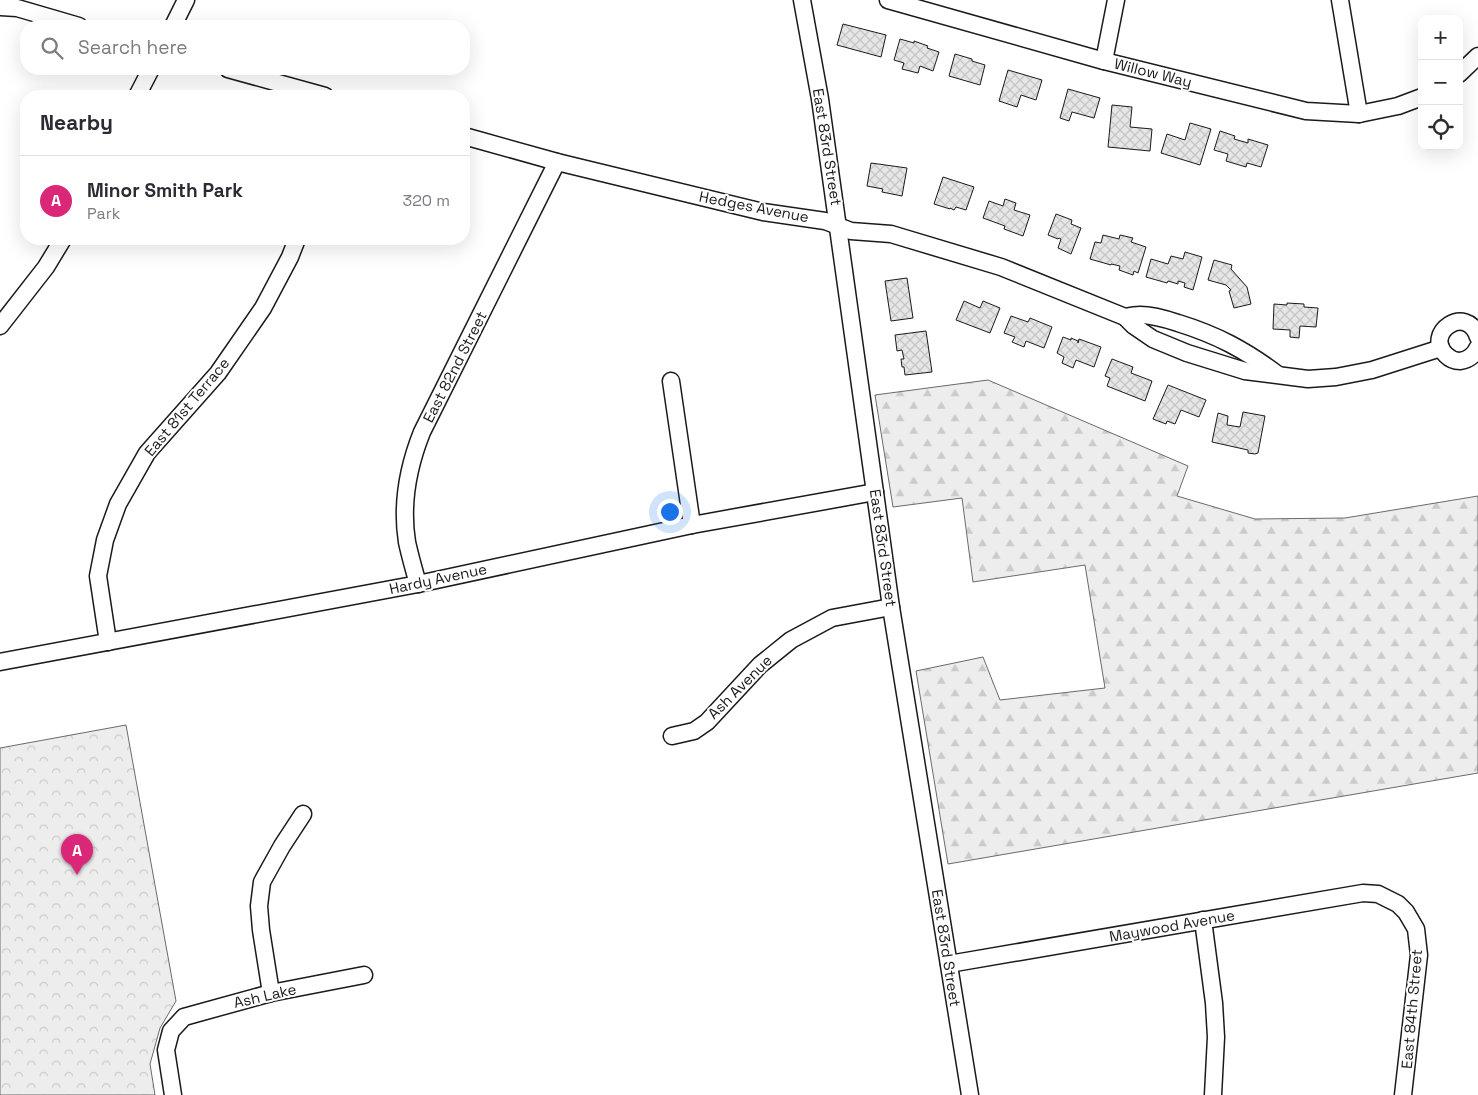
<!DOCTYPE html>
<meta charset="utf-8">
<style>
body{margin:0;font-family:"Space Grotesk",sans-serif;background:#f2f2f3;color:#2b2b33}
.controls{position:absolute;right:15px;top:15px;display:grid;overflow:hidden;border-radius:10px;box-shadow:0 5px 20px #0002}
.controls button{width:45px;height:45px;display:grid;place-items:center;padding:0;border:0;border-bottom:1px solid #e1e1e2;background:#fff;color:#2b2b33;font:25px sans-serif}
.you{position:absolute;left:669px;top:511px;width:18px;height:18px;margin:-12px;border:4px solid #fff;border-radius:50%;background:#1a73e8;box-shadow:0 0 0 8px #1a73e833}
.badge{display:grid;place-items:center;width:32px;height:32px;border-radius:50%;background:#db2777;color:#fff;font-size:16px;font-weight:700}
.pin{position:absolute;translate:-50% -41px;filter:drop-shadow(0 1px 2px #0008)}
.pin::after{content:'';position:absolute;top:26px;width:18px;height:15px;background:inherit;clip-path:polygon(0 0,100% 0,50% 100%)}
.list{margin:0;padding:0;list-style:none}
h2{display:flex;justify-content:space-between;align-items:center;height:65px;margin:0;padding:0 20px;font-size:21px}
h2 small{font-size:16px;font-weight:400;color:#7c7c81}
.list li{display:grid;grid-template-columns:32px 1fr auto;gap:15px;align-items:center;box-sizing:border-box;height:90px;padding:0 20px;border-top:1px solid #e1e1e2}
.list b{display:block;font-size:19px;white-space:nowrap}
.list p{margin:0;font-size:16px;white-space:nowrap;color:#7c7c81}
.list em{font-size:16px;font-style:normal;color:#7c7c81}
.icon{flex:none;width:28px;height:28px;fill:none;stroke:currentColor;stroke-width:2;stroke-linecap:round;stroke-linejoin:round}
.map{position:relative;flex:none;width:1478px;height:1095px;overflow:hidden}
.search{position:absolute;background:#fff;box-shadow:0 5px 20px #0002;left:20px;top:20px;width:450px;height:55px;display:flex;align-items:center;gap:12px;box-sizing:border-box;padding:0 18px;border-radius:20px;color:#7c7c81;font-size:19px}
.panel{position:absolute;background:#fff;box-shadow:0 5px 20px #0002;left:20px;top:90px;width:450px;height:155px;border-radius:20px}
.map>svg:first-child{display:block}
.forest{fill:url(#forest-firs);stroke:#6a6a6a}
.park{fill:url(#park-crowns);stroke:#6a6a6a}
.building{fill:url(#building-cross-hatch);stroke:#1a1a1a}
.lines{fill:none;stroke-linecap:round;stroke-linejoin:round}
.minor-casing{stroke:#1a1a1a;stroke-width:19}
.minor{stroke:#fff;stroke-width:16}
.labels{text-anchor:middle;stroke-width:4;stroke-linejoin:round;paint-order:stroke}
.street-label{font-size:15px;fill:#1a1a1a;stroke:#fff}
</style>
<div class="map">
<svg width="1478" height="1095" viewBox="0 0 1478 1095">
<defs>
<pattern id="forest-firs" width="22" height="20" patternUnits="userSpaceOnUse" patternTransform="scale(1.25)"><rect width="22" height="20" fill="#ededed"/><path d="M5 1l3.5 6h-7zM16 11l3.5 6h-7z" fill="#cbcbcb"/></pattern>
<pattern id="park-crowns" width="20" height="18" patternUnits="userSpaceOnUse" patternTransform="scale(1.25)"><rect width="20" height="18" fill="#ededed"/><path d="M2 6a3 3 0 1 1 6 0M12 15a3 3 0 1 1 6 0" fill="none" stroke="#cbcbcb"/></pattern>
<pattern id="building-cross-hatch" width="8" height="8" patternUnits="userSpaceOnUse" patternTransform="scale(1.25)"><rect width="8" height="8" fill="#e6e6e6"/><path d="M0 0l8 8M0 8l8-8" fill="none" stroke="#c5c5c5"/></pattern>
</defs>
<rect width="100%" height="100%" fill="#fff"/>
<!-- forest -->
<path class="forest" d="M988,380l200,86 -11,30 78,23 90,-1 133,-22v277l-530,91 -32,-193 67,-14 17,43 105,-12 -20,-123 -112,17 -11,-84 -69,9 -18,-112z"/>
<!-- park -->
<path class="park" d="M126,725l50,276 -16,27 -10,36 5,31h-155v-347z"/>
<!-- building -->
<g class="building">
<path d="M843,24l43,11 -5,22 -44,-12z"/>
<path d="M900,39l14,4v-2l14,5 -1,2 12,4 -6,19 -13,-5 -2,7 -16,-4 2,-6 -10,-3z"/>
<path d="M955,54l17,5v2l13,4 -5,20 -31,-9z"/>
<path d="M1008,70l34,10 -6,20 -15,-5 -4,12 -18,-6z"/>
<path d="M1068,89l32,9 -6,20 -22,-6 -3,9 -9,-3z"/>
<path d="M1112,105l20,2 -2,20 22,2 -2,22 -42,-4z"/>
<path d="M1190,123l21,6 -11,36 -39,-12 6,-19 18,6z"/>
<path d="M1220,131l15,5 -1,3 14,4v-4l20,6 -7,22 -14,-4 -1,4 -20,-6 2,-7 -14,-4z"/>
<path d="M871,163l36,5 -5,28 -20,-4 1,-3 -16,-3z"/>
<path d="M943,177l31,10 -8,23 -10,-3 -2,3 -4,-2v1l-16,-5z"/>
<path d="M1005,199l11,4 -2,7 16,5 -7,21 -19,-7 1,-3 -22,-8 6,-17 14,5z"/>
<path d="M1056,214l16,6 -1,4 10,4 -10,26 -13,-6 3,-9 -2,-1 -1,1 -10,-4z"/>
<path d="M1103,235l16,4 1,-4 13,3 -2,4 15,5 -8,26 -4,-2 -1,4 -14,-5 1,-4 -9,-2v1l-21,-6 5,-17 6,1z"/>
<path d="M1185,252l17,5 -9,33 -9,-3 1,-4 -7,-2v3l-10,-3 -1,2 -21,-6 5,-18 17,5 3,-8 12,3z"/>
<path d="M1214,260l18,5 -1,4 16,18 4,17 -17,4 -5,-17 2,-1 -5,-5 -18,-5z"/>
<path d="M907,278l6,40 -22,3 -6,-40z"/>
<path d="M964,301l16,7 3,-7 17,7 -10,25 -34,-13z"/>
<path d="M1287,303l17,1v3l14,1 -2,19 -16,-1 -1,12 -9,-1v-7l-17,-1 1,-25 13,1z"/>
<path d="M1011,316l17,6 2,-4 22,9 -8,21 -18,-7 -2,6 -12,-5 3,-5 -11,-4z"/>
<path d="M926,331l6,41 -27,3 -1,-8h-2l-1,-8h3l-2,-9 -5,1 -2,-16z"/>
<path d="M1063,337l8,3v-2l7,3v2l1,-4 22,8 -7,20 -18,-7 -3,8 -11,-5 2,-6 -7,-4z"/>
<path d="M1112,359l21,8 -2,6 21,8 -7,20 -38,-15 3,-8 -5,-2z"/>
<path d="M1168,385l38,15 -7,17 -18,-7 -6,14 -8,-3 -1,3 -13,-5z"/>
<path d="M1243,412l22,4 -7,37 -3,1 -7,-1v-3l-36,-8 6,-29 10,3 -1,9 13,2z"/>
</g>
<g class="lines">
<!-- minor casing -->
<g class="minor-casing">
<g id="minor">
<path d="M802,0l18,99 71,508 79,488"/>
<path d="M888,0l216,61 202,50 53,3 39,-8 24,-9"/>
<path d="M1340,0l19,114"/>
<path d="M0,7l17,1 62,18"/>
<path d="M173,26l13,-26"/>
<path d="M1104,61l12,-61"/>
<path d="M228,69l97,27"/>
<path d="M1459,74l19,-18"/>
<path d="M137,96l14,-27"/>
<path d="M464,136l93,26 206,50 62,9 26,10 40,3 110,33 124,50 9,9 19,13 34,14 58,18 63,8 28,-2 36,-7 69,-22"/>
<path d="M1125,317c5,-1 10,-2 15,-2 13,0 26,4 38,8 39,12 67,27 99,51"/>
<path d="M0,326l46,-59 17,-28"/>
<path d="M1478,337c-11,-34 -55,-4 -32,18 4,4 9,6 14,6 9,-1 15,-7 18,-14"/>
<path d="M671,381l21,144"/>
<path d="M418,584c-4,-14 -8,-28 -11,-42 -6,-38 1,-75 15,-110l135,-270"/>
<path d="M108,642l-10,-66 7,-36 13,-36 29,-51 71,-80 45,-65 27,-51 7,-18"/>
<path d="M0,662l418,-78 274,-59 183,-33"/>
<path d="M672,736l22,-5 13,-9 53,-57 31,-25 41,-22 59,-11"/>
<path d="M1203,920l11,83 2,34 -3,58"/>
<path d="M949,964l414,-71 15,1 20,10 8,8 10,17 3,26 -16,140"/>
<path d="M271,993l-10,-63 -2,-24 3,-24 20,-36 21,-32"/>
<path d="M173,1095l-7,-45 5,-19 13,-14 87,-24 93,-18"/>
</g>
</g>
<!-- minor -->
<use href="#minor" class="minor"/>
</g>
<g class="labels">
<!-- street labels -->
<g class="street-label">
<text transform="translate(1153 73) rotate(14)" y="5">Willow Way</text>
<text transform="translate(827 147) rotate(81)" y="5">East 83rd Street</text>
<text transform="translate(754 207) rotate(11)" y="5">Hedges Avenue</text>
<text transform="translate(455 367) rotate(-63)" y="5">East 82nd Street</text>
<text transform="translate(187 407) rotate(-50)" y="5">East 81st Terrace</text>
<text transform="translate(883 548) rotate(82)" y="5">East 83rd Street</text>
<text transform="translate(438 579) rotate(-12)" y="5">Hardy Avenue</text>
<text transform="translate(740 687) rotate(-45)" y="5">Ash Avenue</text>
<text transform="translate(1172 926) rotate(-10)" y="5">Maywood Avenue</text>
<text transform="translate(946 948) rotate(81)" y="5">East 83rd Street</text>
<text transform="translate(265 996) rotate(-13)" y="5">Ash Lake</text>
<text transform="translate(1412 1009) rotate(-85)" y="5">East 84th Street</text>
</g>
</g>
</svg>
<div class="controls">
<button>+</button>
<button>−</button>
<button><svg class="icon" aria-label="locate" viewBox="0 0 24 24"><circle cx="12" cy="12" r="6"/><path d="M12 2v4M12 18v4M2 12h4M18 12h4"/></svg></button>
</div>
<div class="you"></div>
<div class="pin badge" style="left:77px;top:875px">A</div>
<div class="search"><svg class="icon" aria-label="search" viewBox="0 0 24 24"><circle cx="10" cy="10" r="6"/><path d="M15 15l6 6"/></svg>Search here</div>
<section class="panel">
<h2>Nearby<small></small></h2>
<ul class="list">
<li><span class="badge">A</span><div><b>Minor Smith Park</b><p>Park</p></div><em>320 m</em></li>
</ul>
</section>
</div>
